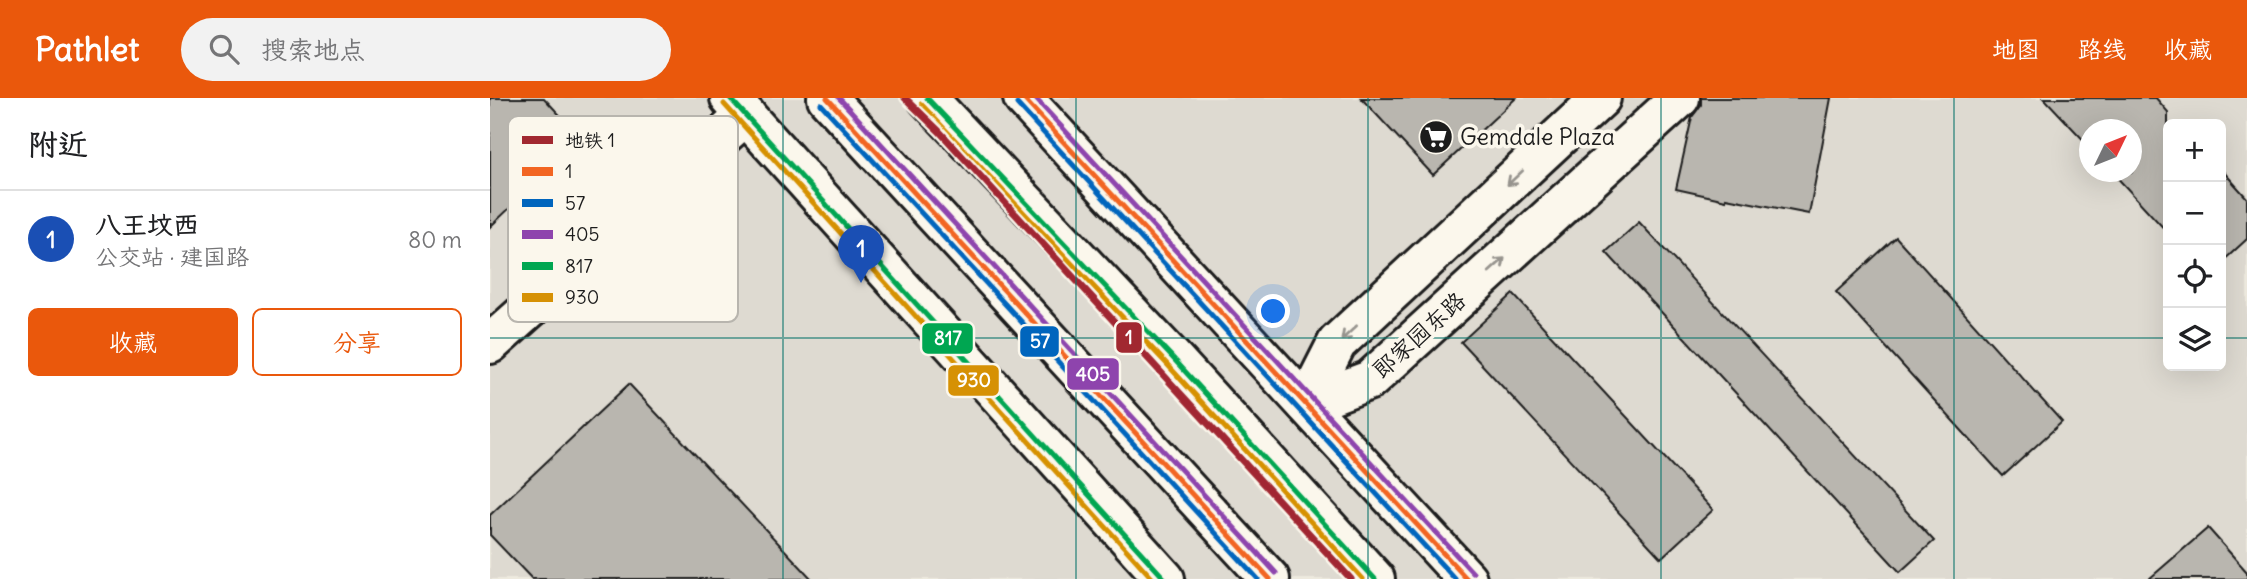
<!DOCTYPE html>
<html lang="zh">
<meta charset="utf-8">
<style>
body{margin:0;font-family:Delius,"LXGW WenKai TC",sans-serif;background:#f2f2f2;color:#202124}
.controls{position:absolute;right:21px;top:21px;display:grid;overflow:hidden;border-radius:10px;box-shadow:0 7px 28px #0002}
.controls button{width:63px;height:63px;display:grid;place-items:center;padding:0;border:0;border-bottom:2px solid #e0e0e0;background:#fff;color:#202124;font:35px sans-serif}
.compass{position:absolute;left:1589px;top:21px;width:63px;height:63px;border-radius:50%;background:#fff;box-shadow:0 7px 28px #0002;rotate:47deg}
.you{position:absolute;left:784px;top:214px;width:24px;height:24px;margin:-18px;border:5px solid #fff;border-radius:50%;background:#1a73e8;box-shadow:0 0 0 10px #1a73e833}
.badge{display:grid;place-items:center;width:46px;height:46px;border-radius:50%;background:#ea580c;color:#fff;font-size:23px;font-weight:700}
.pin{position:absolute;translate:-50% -58px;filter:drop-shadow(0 2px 4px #0008)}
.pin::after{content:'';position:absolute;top:37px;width:24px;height:21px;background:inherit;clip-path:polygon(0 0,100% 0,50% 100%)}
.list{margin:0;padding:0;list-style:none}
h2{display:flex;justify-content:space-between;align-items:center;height:91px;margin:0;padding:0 28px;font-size:30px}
h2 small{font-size:23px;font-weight:400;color:#757577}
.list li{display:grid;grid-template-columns:46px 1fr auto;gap:21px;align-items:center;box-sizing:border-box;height:98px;padding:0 28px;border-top:2px solid #e0e0e0}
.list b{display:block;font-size:26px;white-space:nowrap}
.list p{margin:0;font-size:23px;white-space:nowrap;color:#757577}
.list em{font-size:23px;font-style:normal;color:#757577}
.actions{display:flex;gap:14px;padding:21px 28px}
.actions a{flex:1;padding:16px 0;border:2px solid #ea580c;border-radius:10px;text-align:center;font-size:24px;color:#ea580c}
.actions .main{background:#ea580c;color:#fff}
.icon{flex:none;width:38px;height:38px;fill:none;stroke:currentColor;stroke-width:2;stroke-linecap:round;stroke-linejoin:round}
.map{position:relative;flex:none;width:1757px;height:481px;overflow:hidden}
header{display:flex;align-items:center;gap:42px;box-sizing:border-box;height:98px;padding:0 35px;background:#ea580c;color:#fff}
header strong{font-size:33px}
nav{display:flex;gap:38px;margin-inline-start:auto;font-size:24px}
.search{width:490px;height:63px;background:#f2f2f2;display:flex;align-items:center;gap:18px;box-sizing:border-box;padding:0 24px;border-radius:38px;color:#757577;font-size:26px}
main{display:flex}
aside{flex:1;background:#fff}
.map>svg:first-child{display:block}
.built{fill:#dedad1;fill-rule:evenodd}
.building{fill:#b9b6af;stroke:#1c1c1c;stroke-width:2}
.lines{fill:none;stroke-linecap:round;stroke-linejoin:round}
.minor-casing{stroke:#1c1c1c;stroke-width:44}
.tertiary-casing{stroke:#1c1c1c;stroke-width:44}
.trunk-casing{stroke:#1c1c1c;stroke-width:44}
.minor{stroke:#fbf7ec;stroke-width:38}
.tertiary{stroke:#fbf7ec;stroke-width:38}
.trunk{stroke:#fbf7ec;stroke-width:38}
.bus-1-casing{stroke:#fbf7ec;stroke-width:10}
.bus-2-casing{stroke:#fbf7ec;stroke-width:10}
.bus-3-casing{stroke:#fbf7ec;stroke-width:10}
.bus-4-casing{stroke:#fbf7ec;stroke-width:10}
.bus-5-casing{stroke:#fbf7ec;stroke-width:10}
.bus-1{stroke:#f26522;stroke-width:5}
.bus-2{stroke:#0065bd;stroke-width:5}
.bus-3{stroke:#8e44ad;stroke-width:5}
.bus-4{stroke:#00a651;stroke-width:5}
.bus-5{stroke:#d69104;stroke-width:5}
.metro-1-casing{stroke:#fbf7ec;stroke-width:12}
.metro-1{stroke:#a12830;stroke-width:7}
.oneway{stroke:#97948e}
.grid{fill:none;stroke:#0f766e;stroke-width:2;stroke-opacity:0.55}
.labels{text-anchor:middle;stroke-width:7;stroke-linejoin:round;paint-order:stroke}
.poi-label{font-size:23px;fill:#1c1c1c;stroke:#fbf7ec;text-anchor:start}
.street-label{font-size:23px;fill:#1c1c1c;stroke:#fbf7ec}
.key{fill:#fbf7ec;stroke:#b8b5ae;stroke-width:2}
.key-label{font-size:19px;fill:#1c1c1c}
.line-badge{stroke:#fbf7ec;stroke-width:2.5}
.badge-label{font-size:19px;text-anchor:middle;font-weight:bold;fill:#fff}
</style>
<header>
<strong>Pathlet</strong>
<div class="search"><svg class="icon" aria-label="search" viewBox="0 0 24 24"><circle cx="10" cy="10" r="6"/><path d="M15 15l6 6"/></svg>搜索地点</div>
<nav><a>地图</a><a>路线</a><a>收藏</a></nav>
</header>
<main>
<aside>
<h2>附近<small></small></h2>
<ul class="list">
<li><span class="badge" style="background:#1a4fb4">1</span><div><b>八王坟西</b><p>公交站 · 建国路</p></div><em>80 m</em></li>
</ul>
<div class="actions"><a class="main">收藏</a><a>分享</a></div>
</aside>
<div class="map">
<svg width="1757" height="481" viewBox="0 0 1757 481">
<rect width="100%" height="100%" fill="#eeeadf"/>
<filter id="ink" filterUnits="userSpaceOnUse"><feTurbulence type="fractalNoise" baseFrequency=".0143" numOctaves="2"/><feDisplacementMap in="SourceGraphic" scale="14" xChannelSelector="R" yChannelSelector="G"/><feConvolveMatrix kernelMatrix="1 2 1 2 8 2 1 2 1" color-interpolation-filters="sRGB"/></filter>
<g filter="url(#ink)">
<!-- built -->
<path class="built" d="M0,0h1757v481h-1757zM1678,26h53v242h-53zM1600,32h42v42h-42z"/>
<!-- building -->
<g class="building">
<path d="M0,0h54l38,41 -92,88z"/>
<path d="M871,0h155l-83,77z"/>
<path d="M1211,0h130l-22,116 -83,-16v2l-50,-11 16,-72 9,-12z"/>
<path d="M1554,0h112l12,14v121l-56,-61h20v-42h-42v17z"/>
<path d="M1731,71l26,29v41l-26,24z"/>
<path d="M1149,124l295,319 -34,31 -294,-320z"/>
<path d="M1406,139l166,185 -59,54 -167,-184z"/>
<path d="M1023,196l200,216 -52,48 -200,-216z"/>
<path d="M139,286l183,195h-280l-42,-44v-20z"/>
<path d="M1718,430l39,44v7h-98z"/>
</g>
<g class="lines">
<!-- minor casing -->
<g class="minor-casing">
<g id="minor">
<path d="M0,246l256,-229"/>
<path d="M816,306l64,-24 310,-282"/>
<path d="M816,306l31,-61 264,-245"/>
</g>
</g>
<!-- tertiary casing -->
<g class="tertiary-casing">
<g id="tertiary">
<path d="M240,0l435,481"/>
<path d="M533,0l444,481"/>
</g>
</g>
<!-- trunk casing -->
<g class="trunk-casing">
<g id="trunk">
<path d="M337,0l443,481"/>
<path d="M437,0l244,258 204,223"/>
</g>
</g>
<!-- minor -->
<use href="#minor" class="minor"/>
<!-- tertiary -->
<use href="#tertiary" class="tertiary"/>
<!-- trunk -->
<use href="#trunk" class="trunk"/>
<!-- bus-1 casing -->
<g class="bus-1-casing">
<g id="bus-1">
<path d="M337,0l443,481"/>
<path d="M533,0l444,481"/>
</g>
</g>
<!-- bus-2 casing -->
<g class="bus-2-casing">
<g id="bus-2">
<path d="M331,6l437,475"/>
<path d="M527,6l438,475"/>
</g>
</g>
<!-- bus-3 casing -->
<g class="bus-3-casing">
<g id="bus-3">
<path d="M349,0l437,475"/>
<path d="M545,0l438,475"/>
</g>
</g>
<!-- bus-4 casing -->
<g class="bus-4-casing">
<g id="bus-4">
<path d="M240,0l435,481"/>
<path d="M437,0l244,258 204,223"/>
</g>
</g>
<!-- bus-5 casing -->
<g class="bus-5-casing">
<g id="bus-5">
<path d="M234,6l429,475"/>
<path d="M431,6l244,258 198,217"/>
</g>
</g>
<!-- bus-1 -->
<use href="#bus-1" class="bus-1"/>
<!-- bus-2 -->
<use href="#bus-2" class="bus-2"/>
<!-- bus-3 -->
<use href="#bus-3" class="bus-3"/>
<!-- bus-4 -->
<use href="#bus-4" class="bus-4"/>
<!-- bus-5 -->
<use href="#bus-5" class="bus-5"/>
<!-- metro-1 casing -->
<g class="metro-1-casing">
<path id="metro-1" d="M415,0l34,33 412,448"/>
</g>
<!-- metro-1 -->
<use href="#metro-1" class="metro-1"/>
</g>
<!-- one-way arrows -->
<defs><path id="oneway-shaft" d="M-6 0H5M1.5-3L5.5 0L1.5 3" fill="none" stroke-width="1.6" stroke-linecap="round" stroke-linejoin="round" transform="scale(1.75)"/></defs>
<g class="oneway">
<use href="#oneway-shaft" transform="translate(1025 80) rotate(137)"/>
<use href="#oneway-shaft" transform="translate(1007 167) rotate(-42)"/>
<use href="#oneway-shaft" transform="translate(859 235) rotate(137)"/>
</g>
</g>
<!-- grid -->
<path class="grid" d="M293,0v481M586,0v481M878,0v481M1171,0v481M1464,0v481M0,240h1678M1731,240h26"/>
<!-- icons -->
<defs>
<g id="supermarket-disc" transform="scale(1.75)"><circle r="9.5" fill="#1c1c1c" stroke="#fbf7ec"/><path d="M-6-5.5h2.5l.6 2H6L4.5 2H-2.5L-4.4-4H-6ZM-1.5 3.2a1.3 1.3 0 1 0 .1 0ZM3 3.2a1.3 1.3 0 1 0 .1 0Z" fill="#fff"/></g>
</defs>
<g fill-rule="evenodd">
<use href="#supermarket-disc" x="946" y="39"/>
</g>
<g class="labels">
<!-- poi labels -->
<g class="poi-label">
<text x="970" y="47">Gemdale Plaza</text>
</g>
<!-- street labels -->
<g class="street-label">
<text transform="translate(929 237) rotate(-42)" y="8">郎家园东路</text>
</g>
</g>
<!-- legend -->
<rect x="18" y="18" width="230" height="206" rx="10" class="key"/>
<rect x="32" y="38" width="31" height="8" fill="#a12830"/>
<rect x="32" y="69" width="31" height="9" fill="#f26522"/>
<rect x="32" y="101" width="31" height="8" fill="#0065bd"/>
<rect x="32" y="132" width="31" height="9" fill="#8e44ad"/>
<rect x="32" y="164" width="31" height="8" fill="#00a651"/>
<rect x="32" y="195" width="31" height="9" fill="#d69104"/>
<g class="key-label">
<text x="75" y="49">地铁 1</text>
<text x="75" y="80">1</text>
<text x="75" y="112">57</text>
<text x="75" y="143">405</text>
<text x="75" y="175">817</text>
<text x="75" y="206">930</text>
</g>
<g class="line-badge">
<rect x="625" y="223" width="28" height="33" rx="7" fill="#a12830"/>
<rect x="431" y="224" width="53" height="33" rx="7" fill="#00a651"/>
<rect x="529" y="227" width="41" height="33" rx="7" fill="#0065bd"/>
<rect x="576" y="259" width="54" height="34" rx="7" fill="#8e44ad"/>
<rect x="457" y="266" width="53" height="33" rx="7" fill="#d69104"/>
</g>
<g class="badge-label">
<text x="639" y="246">1</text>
<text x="458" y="247">817</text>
<text x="550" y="250">57</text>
<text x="603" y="283">405</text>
<text x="484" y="289">930</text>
</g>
</svg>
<div class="controls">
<button>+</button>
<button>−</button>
<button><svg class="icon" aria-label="locate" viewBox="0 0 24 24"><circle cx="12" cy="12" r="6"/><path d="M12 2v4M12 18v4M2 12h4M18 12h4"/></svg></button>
<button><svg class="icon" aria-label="layers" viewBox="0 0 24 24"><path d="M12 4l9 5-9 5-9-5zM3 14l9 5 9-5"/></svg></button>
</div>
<svg class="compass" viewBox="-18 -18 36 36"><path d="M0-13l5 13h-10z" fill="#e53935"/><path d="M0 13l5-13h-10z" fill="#757577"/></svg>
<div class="you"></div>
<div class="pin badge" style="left:371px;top:185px;background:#1a4fb4">1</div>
</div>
</main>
